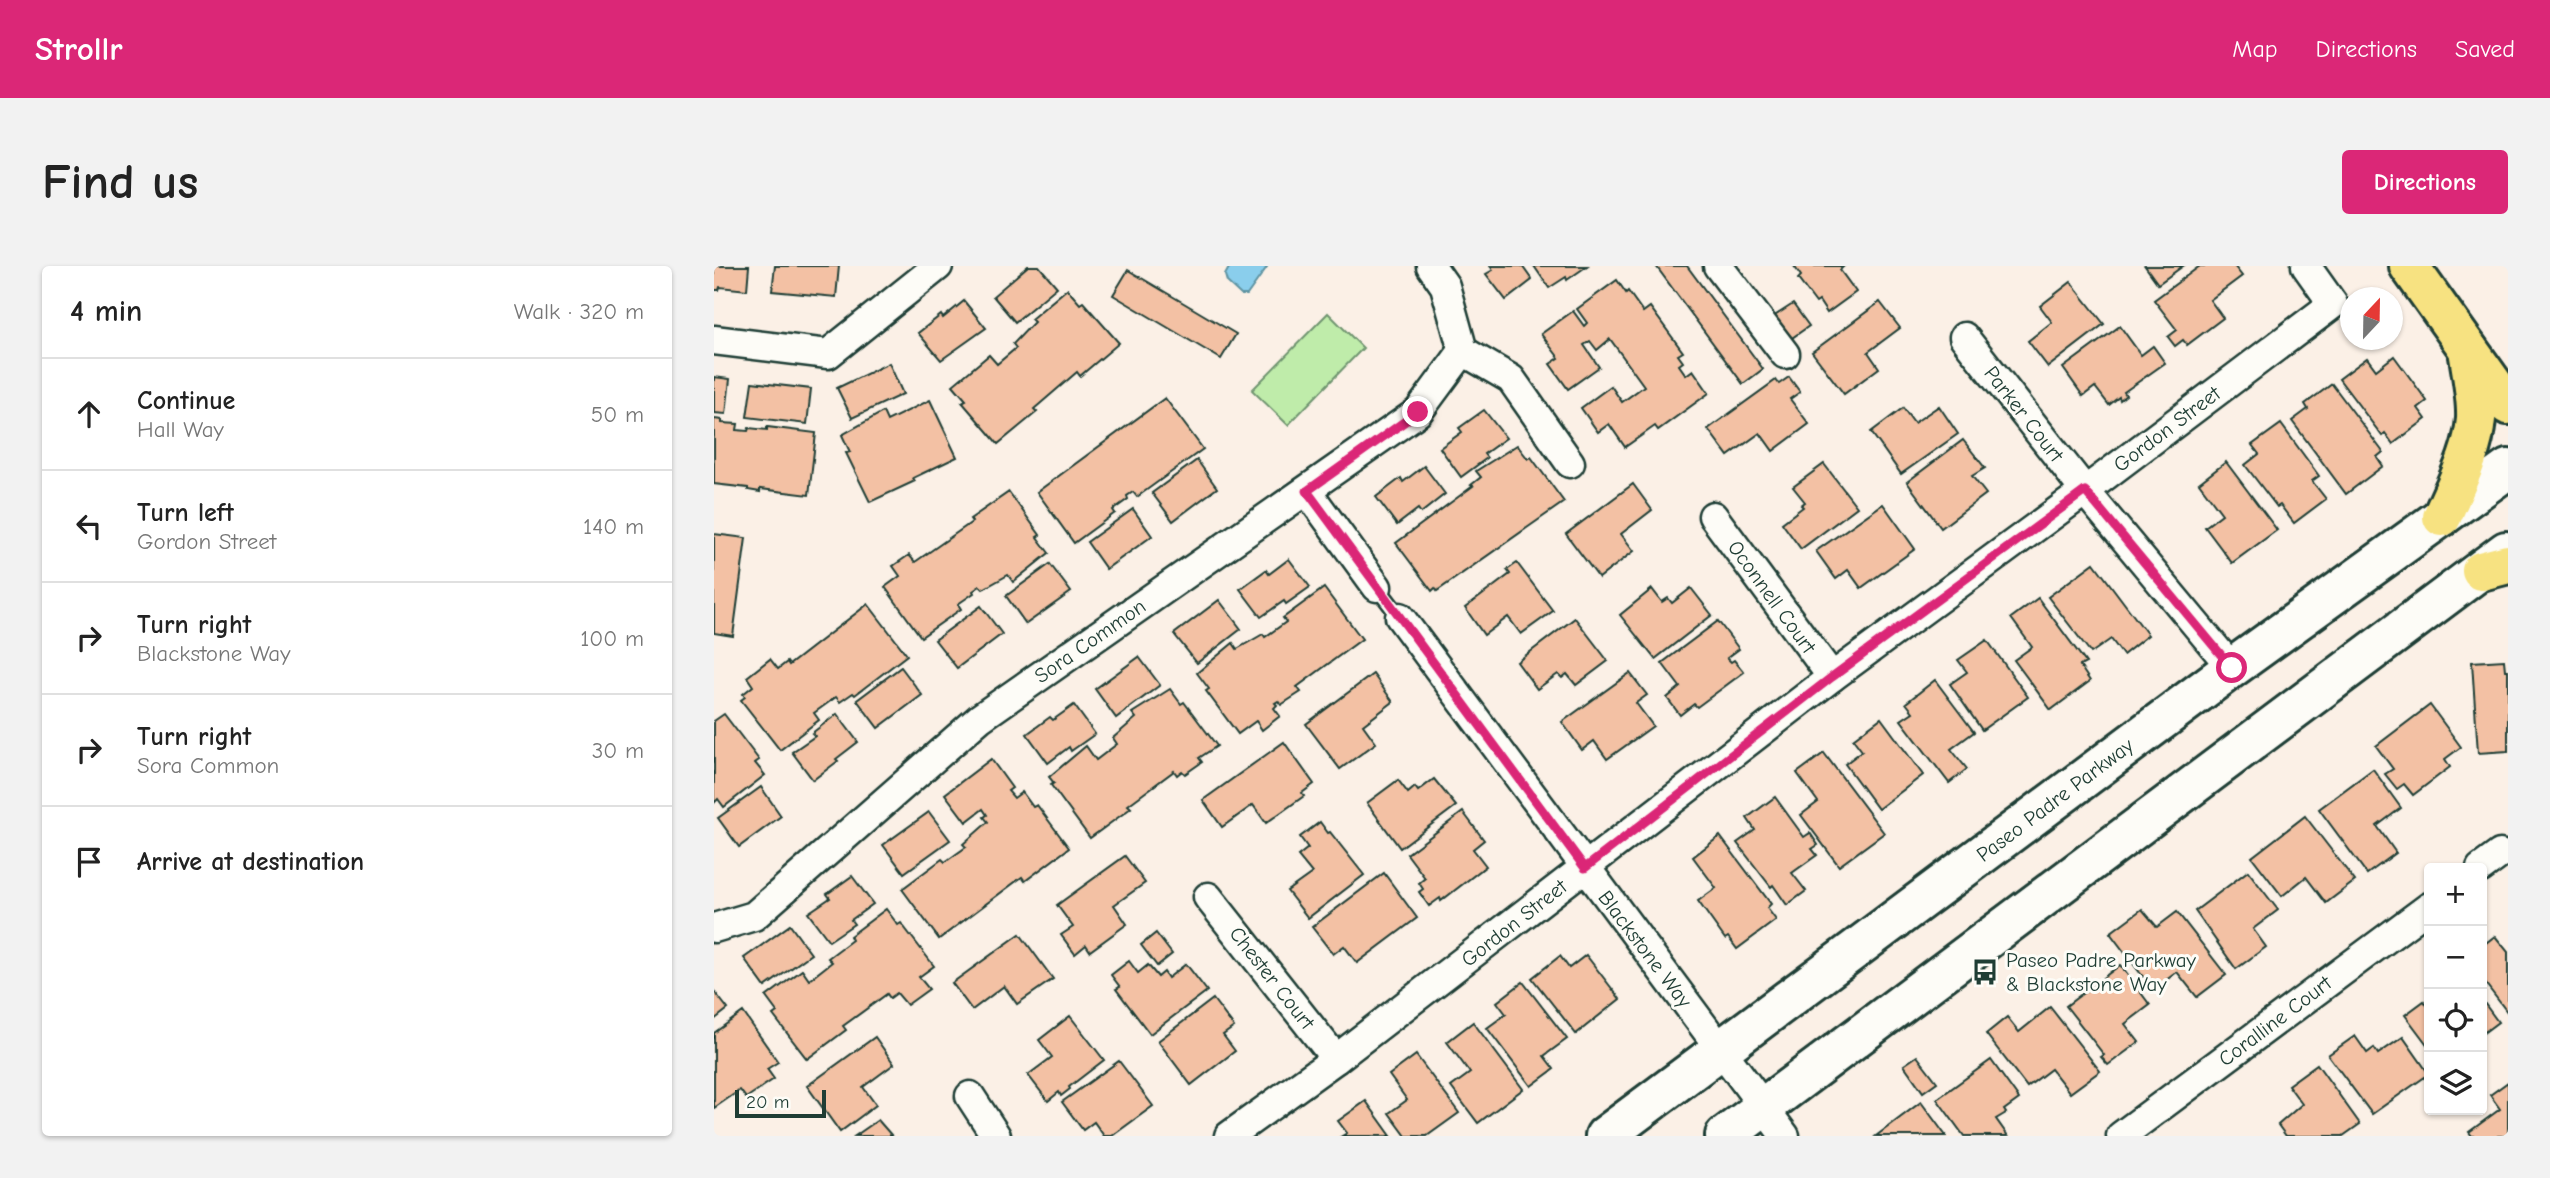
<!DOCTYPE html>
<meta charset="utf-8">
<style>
body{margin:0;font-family:"Comic Neue",sans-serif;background:#f2f2f2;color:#222}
.controls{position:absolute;right:21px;bottom:21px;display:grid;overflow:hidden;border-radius:7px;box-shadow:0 2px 5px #0004}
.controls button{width:63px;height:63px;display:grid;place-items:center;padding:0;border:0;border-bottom:2px solid #e0e0e0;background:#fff;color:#222;font:35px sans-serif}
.compass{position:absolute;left:1626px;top:21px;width:63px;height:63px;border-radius:50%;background:#fff;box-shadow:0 2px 5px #0004;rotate:22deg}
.scale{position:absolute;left:21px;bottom:18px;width:91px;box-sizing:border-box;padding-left:7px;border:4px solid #1f3d34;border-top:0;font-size:19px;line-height:24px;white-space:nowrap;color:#1f3d34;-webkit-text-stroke:5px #fdfcf7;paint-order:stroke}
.stop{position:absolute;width:21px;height:21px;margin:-16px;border:5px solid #db2777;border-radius:50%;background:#fff}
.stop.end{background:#db2777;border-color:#fff;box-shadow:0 2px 7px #0008}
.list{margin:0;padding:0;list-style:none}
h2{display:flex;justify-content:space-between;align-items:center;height:91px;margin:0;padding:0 28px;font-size:30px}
h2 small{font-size:23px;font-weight:400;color:#767676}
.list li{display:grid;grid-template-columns:46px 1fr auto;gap:21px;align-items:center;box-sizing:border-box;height:112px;padding:0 28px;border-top:2px solid #e0e0e0}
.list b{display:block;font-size:26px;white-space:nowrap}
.list p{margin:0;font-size:23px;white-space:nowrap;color:#767676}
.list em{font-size:23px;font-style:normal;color:#767676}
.icon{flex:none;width:38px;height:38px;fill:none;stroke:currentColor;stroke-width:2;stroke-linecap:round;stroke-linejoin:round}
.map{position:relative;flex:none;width:1794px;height:870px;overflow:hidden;border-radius:7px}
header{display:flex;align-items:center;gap:42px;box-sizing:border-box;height:98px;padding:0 35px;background:#db2777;color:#fff}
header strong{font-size:33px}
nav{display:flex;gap:38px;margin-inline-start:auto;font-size:24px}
.intro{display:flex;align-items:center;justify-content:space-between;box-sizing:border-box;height:168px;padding:0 42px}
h1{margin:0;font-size:49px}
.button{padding:18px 32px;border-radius:7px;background:#db2777;color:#fff;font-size:24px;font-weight:700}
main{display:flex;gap:42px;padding:0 42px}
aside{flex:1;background:#fff;border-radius:7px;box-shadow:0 2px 5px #0004}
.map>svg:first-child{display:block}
.green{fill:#bfecaa;stroke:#6f946f;stroke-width:2}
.water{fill:#8aceec;stroke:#5f94a2;stroke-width:2}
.building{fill:#f3c1a4;stroke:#1f3d34;stroke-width:2}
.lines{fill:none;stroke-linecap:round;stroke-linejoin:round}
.lane-casing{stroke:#1f3d34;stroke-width:19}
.street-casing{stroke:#1f3d34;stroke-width:33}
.secondary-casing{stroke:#1f3d34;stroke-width:44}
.primary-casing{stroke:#1f3d34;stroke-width:44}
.lane{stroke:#fdfcf7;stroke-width:14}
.street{stroke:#fdfcf7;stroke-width:28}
.secondary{stroke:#fdfcf7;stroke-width:38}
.primary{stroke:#f7e281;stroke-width:38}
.route{stroke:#db2777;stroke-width:9}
.labels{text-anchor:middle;stroke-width:6;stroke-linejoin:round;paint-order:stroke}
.street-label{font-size:21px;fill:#1f3d34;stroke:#fdfcf7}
.poi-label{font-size:21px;fill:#1f3d34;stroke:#fdfcf7;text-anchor:start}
</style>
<header>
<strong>Strollr</strong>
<nav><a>Map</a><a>Directions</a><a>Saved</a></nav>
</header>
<div class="intro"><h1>Find us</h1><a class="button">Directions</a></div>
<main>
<aside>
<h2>4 min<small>Walk · 320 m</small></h2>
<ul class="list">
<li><svg class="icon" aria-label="ahead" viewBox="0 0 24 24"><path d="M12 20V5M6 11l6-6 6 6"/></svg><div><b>Continue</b><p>Hall Way</p></div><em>50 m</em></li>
<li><svg class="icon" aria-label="left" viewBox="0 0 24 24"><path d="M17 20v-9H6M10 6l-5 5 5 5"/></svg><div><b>Turn left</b><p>Gordon Street</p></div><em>140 m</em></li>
<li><svg class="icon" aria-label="right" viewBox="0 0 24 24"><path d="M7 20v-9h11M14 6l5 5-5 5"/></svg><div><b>Turn right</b><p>Blackstone Way</p></div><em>100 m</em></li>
<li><svg class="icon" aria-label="right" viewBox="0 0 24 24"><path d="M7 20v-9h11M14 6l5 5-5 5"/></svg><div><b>Turn right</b><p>Sora Common</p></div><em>30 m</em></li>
<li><svg class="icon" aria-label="arrive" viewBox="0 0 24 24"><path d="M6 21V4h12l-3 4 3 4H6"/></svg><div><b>Arrive at destination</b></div></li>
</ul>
</aside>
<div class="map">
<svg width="1794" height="870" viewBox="0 0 1794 870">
<rect width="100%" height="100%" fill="#fbf0e6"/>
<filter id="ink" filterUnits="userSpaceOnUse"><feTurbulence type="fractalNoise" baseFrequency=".0143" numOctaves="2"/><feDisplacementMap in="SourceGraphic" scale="14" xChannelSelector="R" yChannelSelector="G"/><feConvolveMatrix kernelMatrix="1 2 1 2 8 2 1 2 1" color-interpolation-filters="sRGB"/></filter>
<g filter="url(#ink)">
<!-- green -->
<path class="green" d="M614,47l35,35 -75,77 -36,-35z"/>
<!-- water -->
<path class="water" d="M516,0h37v1l-20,28h-6l-14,-13 -2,-7z"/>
<!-- building -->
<g class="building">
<path d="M0,0h35l-2,24 -27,-3 -1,3h-5z"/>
<path d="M61,0h64l-3,31 -64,-6z"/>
<path d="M314,0h11l18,21 -42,35 -22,-26z"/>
<path d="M776,0h32l10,14 -26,20 -20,-26 7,-4z"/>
<path d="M820,0h53l-20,14 -1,-3 -17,11z"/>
<path d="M942,0h31l76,103 -20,15z"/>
<path d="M1080,0h50l-4,4 16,22 -29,21 -8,-12 -3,2 -18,-24 3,-3z"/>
<path d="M1431,0h38l-25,18z"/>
<path d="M1486,0h34l8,10 -32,24 13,18 -36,27 -4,-5 -8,6 -7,-9 9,-7 -23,-30z"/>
<path d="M414,4l108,64 -15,25 -108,-64z"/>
<path d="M903,14l9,13 2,-2 15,21 7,-5 33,45 -5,3 5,7 -4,3 7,10 7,-5 16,23 -51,37 -3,-4 -30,21 -16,-23 -11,8 -17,-24 30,-22 11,16 22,-16 -34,-47 -13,11 -7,-9 -6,4 15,22 -31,22 -18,-25 9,-6 -18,-24 32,-23 11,15 3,-3 -10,-14z"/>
<path d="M1357,16l33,42 -56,43 -20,-26 24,-19 -12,-16z"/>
<path d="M353,23l13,15 3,-2 36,41 -39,33 -3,-4 -43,37 3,3 -39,32 -36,-42 4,-2 -13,-15 36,-30 8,9 19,-16 -3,-4 21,-22 -3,-3z"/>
<path d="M250,35l22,27 -45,32 -23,-27 23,-18 2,3z"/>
<path d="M1166,36l20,26 -32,24 11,16 -35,26 -32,-42z"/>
<path d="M1079,38l16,22 -20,14 -16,-23z"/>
<path d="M1406,60l21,29 12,-9 12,17 -41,29 2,3 -6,5 -1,-3 -10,8 -14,-18 -12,9 -20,-28z"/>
<path d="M1680,90l33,45 -9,7 8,11 -33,25 -8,-11 -3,3 -43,-57 28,-21 9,12z"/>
<path d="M175,97l14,31 -51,24 -15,-30z"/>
<path d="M0,111l16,2 -4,35 -12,-1z"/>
<path d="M1075,111l11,15 -10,7 19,25 -36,27 -13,-18 -32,23 -20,-27 68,-49 3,4z"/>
<path d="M38,116l59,7 -4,35 -60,-7z"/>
<path d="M1618,118l51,68 -6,5 6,9 -37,28 -54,-73 16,-12 -3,-5z"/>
<path d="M451,132l38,51 -66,48 -4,-5 -6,4 1,3 -15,11 2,3 -41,30 -37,-51z"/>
<path d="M216,134l27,57 -44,21 2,3 -45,21 -24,-49 4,-1 -8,-17 41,-23 4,9z"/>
<path d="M1225,140l19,28 -57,40 -30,-42 32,-24 11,15z"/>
<path d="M770,144l22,28 -22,16 3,4 -26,19 -21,-29 22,-16 -3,-4z"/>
<path d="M0,153l8,1v3l16,1 -1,6 11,1 1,-3 18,2v-3l49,6 -7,62 -49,-6v3l-12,-2v-2l-34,-4z"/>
<path d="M1567,158l38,52 -7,5 14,18 -32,24 -14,-18 -3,2 -32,-42 14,-11 -7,-9z"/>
<path d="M1249,174l22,28 -13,8 14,18 -45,34 -34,-46z"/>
<path d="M803,179l11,14 3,-2 33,45 -127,89 -2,-3 -3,3 -36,-48 77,-57 -2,-1 10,-8 -5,-6z"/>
<path d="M483,194l20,28 -44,33 -21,-28z"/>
<path d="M1512,196l51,68 -45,33 -27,-36 17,-13 -23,-31z"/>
<path d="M1110,198l33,43 -56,42 -19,-26 21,-16 -2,-2 4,-3 -12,-15z"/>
<path d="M710,200l21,28 -24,19 -3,-4 -21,16 -21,-28 25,-19 2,4z"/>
<path d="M919,218l19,26 -31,24 13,17 -35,27 -33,-44z"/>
<path d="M295,226l31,43 -3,2 12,16 -36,29 -5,-7 -25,14 -3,-3 -7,5 1,2 -16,11 3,5 -40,28 -36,-50 15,-11 -7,-10 16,-11 6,7 57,-40 -2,-3z"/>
<path d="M1169,238l32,45 -54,39 -13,-18 -12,9 -20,-28z"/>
<path d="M419,243l19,27 -46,33 -19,-27z"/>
<path d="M0,268l32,4 -13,98 -19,-3z"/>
<path d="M575,293l21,28 -24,17 -2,-3 -23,16 -21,-28 26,-19 3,4z"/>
<path d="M803,297l36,48 -32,23 -13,-17 -24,18 -19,-27 45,-34 -3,-4z"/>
<path d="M1380,297l54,72 -25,20 -12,-16 -20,14 -43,-56z"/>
<path d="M336,298l21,28 -45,32 -20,-28z"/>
<path d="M610,322l38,51 -65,48 4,5 -20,13 -3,-4 -3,2 2,2 -3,3 6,8 -18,14 -6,-9 -18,13 -32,-43 3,-2 -12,-16 36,-30 4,6 26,-15 2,3 21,-15 -3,-4z"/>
<path d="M977,322l21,27 -57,44 -35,-44 32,-26 10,13 6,-4 4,5z"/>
<path d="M1324,332l48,65 -6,3 10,15 -39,29 -37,-50 18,-13 -21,-29z"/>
<path d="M505,334l22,29 -44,34 -23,-29z"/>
<path d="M154,338l39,51 -52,40 -2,-2 -13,9 -4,-5 -22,16 5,7 -39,30 -39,-50 4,-3 -2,-3 10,-8 -6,-9 23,-18 8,10 9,-7 2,3z"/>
<path d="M267,340l21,28 -45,34 -22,-28z"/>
<path d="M861,352l33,43 -32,24 -9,-11 -5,4 -4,-4 -21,15 -20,-27z"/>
<path d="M1004,355l21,28 -12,9 4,4 3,-2 10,12 -47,35 -3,-3 -14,11 -13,-17 13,-11 -18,-24z"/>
<path d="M1273,374l41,57 -46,33 -32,-46 17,-12 -9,-12z"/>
<path d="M425,391l21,28 -44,33 -21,-29z"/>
<path d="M1790,394l1,10h3v81l-30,2 -6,-91z"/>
<path d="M187,401l21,28 -44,33 -21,-28z"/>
<path d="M916,407l17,22 -11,8 17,23 -46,33 -13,-18 -12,9 -20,-28z"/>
<path d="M659,408l20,28 -30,23 13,18 -36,26 -34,-45z"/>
<path d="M1221,414l39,52 -23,17 16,20 -18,14 -48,-63 12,-8 -7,-9z"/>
<path d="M456,423l11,15 3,-2 33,44 -18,12 3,4 -17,12 -3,-3 -5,4 -3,-4 -46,34 3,3 -41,30 -39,-53 3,-2 -5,-6 37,-31 10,14 21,-16 -4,-6 23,-20 -4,-5z"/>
<path d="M360,439l21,29 -24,17 -2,-4 -21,16 -21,-29 23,-17 3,3z"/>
<path d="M1716,439l31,42 -16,12 5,8 -37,28 -9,-11 -7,5 -12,-15 8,-5 -17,-23z"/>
<path d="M10,448l35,46 -4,3 10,12 -41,32 -6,-8 -4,4v-82z"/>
<path d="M123,448l21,28 -22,17 2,2 -25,19 -21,-28 23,-16 -3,-3z"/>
<path d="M1167,452l42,57 -45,34 -33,-45 17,-13 -9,-12z"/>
<path d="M570,476l30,42 -12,9 2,3 -38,27 -13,-18 -31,22 -19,-27z"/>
<path d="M1110,487l60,80 -45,33 -38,-51 17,-13 -21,-29z"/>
<path d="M277,493l21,29 -4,3 6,7 8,-6 11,15 4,-2 32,43 -44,33 -3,-4 -83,62 -37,-50 40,-30 3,3 21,-15 -3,-3 25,-22 -4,-5 3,-2 -4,-6 -17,13 -21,-28z"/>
<path d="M1659,503l28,39 -24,18 19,27 -29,21 -48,-65z"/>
<path d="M720,513l22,27 -56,42 -33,-45 31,-23 10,13 7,-6 3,4z"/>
<path d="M47,521l20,29 -42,31 -21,-29z"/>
<path d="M1061,531l29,40 6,-4 8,12 -6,4 5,6 -25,18 14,18 -19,14 -14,-20 -2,2 -34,-44 18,-13 -8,-12z"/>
<path d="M215,546l21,28 -46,33 -21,-28z"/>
<path d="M749,546l21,28 -11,9 13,17 -45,35 -1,-3 -11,8 -10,-14 4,-3 -4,-6 6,-5 -18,-24z"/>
<path d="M1591,550l50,65 -29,22 -20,-26 -24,19 -30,-39z"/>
<path d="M606,556l8,11 2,-1 34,43 -56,43 -21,-27 25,-18 -14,-17 10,-8 -8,-11z"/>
<path d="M1006,570l51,68 -4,4 9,12 -39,29 -9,-12 -3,2 -27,-38 18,-13 -23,-31z"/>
<path d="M411,590l20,27 -31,22 13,19 -37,27 -4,-6 -11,9 -14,-19 12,-8 -16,-22z"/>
<path d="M1534,605l30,39 -25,19 13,18 -30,22 -41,-58z"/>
<path d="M670,607l33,45 -60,45 -13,-17 -11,8 -21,-27z"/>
<path d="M138,610l21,28 -22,16 3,4 -25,17 -21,-28 22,-15 -3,-4z"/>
<path d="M172,643l12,16 3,-2 33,43 -15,11 10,12 -22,16 -10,-12 -7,5 -3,-4 -44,32 3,4 -39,29 -34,-44 4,-3 -11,-15 36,-27 7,10 23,-18 -4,-4 24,-18 -2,-4z"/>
<path d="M1428,643l15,18 20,-15 49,63 -29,22 -20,-25 -24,18 -43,-57z"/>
<path d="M76,659l21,29 -46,33 -21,-29z"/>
<path d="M442,667l16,21 -15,12 -16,-21z"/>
<path d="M306,668l33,45 -36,25 -13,-18 -32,24 -20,-27z"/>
<path d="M1781,670l13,16v61l-26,-34v-33z"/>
<path d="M872,689l34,44 -44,35 -44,-56 28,-22 9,12z"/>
<path d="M415,695l9,12 10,-8 10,12 6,-5 4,6 18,-14 21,27 -57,43 -34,-45 4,-2 -9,-12z"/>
<path d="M1406,699l30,40 -25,19 14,18 -31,23 -7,-8 3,-2 -38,-49z"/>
<path d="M809,716l44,57 -23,17 10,13 -23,17 -44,-58 19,-14 -9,-12z"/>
<path d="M0,725l14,18 -14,11z"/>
<path d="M499,733l21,28 -11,8 12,16 -44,34 -33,-44z"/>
<path d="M1768,734l16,22 -16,12z"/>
<path d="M1710,735l5,7v39l-24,-32z"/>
<path d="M1336,741l50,64 -30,22 -19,-24 -24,18 -41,-53 21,-17 12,15z"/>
<path d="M29,746l35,50 -11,7 7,10 -28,19 -6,-8 -26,18v-75z"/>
<path d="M356,750l34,44 -35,27 1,2 -9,7 -2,-4 -11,9 -20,-26 24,-18 -13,-17z"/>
<path d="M759,756l50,67 -45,34 -27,-36 19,-14 -23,-31z"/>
<path d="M1641,770l12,17 7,-5 4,6 25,-17 26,37 -57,40 -44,-59z"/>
<path d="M161,771l19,27 -31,23 13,18 -36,27 -33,-46z"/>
<path d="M702,789l43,58 -32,23h-21l-17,-23 18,-13 -18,-25z"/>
<path d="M1203,790l20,26 -14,10 -19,-27z"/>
<path d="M1277,794l28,39 -15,11 2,3 -10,6 12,17h-44l-27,-37z"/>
<path d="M405,795l34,45 -41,30h-8l-10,-14 -11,8 -21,-28z"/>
<path d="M1603,798l43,60 -17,12h-57l-8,-11 24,-21 -14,-19z"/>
<path d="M1794,816v54h-36l-3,-4 31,-23 -10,-14z"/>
<path d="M652,835l25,35h-49l5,-3 -9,-12z"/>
<path d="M1207,836l25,34h-70z"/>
<path d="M164,854l14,16h-37z"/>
</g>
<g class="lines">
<!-- lane casing -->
<g class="lane-casing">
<path id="lane" d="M663,321l23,30"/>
</g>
<!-- street casing -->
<g class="street-casing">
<g id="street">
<path d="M717,0l14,20 18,65"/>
<path d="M1004,0l67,88"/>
<path d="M1250,71l121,154 147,177"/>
<path d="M0,74l114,14 110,-88"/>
<path d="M749,85l48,28 59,84"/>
<path d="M593,225l70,96"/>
<path d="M999,250l119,161"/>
<path d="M686,351l385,519"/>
<path d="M1767,602l19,-14"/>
<path d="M494,631l128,162"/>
<path d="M0,662l40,-12 226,-198 438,-306 45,-61"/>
<path d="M256,830l26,40"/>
<path d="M515,870l107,-77 496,-382 253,-186 248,-187 -27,-38"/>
<path d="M1407,870l308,-229"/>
</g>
</g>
<!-- secondary casing -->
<g class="secondary-casing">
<g id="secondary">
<path d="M891,870l627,-468 276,-199"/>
<path d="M1011,870l781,-585"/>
</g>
</g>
<!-- primary casing -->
<g class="primary-casing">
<g id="primary">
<path d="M1695,0l99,139"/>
<path d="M1728,251c13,-31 31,-63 34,-98 1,-22 -5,-48 -8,-70"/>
<path d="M1767,305l27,-7"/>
</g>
</g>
<!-- lane -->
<use href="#lane" class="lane"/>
<!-- street -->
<use href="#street" class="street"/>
<!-- secondary -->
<use href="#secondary" class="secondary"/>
<!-- primary -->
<use href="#primary" class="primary"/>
</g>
</g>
<g class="lines" filter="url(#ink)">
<!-- route -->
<path class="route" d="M704,146l-111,79 278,377 247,-191 253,-186 147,177"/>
</g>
<!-- icons -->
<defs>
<g id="bus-bare" transform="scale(2.1)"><path d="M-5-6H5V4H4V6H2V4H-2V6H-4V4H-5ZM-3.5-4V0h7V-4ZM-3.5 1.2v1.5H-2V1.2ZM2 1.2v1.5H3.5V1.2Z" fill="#1f3d34" stroke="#fdfcf7" stroke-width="2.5" paint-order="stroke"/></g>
</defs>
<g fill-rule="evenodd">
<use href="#bus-bare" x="1271" y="706"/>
</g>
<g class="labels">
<!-- street labels -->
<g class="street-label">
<text transform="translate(1310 148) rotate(52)" y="7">Parker Court</text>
<text transform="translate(1453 163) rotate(-37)" y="7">Gordon Street</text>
<text transform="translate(1058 331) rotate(54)" y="7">Oconnell Court</text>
<text transform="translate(376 375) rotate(-35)" y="7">Sora Common</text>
<text transform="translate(1341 534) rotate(-37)" y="7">Paseo Padre Parkway</text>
<text transform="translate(800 657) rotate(-38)" y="7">Gordon Street</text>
<text transform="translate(931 683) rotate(53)" y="7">Blackstone Way</text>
<text transform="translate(558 712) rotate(52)" y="7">Chester Court</text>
<text transform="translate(1561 755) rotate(-37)" y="7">Coralline Court</text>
</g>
<!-- poi labels -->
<g class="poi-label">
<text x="1292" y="701">Paseo Padre Parkway<tspan x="1292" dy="24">&amp; Blackstone Way</tspan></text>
</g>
</g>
</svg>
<div class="controls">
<button>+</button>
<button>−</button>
<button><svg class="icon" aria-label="locate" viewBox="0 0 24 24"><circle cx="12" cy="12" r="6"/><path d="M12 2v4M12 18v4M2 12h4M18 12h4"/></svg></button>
<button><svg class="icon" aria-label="layers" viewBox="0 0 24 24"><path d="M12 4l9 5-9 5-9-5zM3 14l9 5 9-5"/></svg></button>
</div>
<svg class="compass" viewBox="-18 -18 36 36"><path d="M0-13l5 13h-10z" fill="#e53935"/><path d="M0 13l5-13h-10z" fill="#767676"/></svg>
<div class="scale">20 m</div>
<div class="stop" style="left:1518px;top:402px"></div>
<div class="stop end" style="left:704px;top:146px"></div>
</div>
</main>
